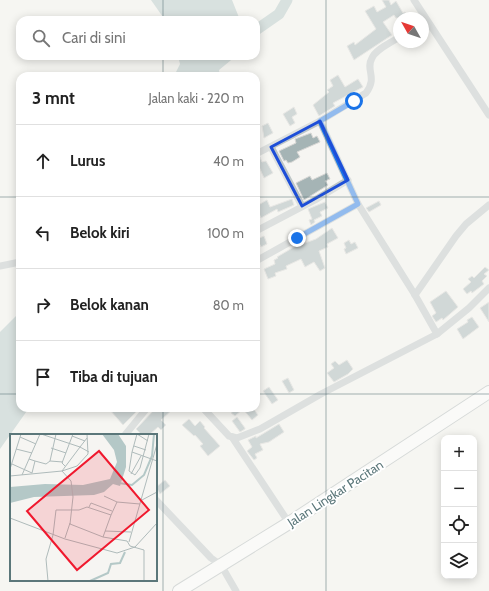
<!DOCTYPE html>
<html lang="id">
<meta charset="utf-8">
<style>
body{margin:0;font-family:Cabin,sans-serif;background:#f2f2f2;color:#222}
.controls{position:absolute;right:12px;bottom:12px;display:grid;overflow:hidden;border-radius:8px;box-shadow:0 2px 10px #0003}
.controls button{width:36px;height:36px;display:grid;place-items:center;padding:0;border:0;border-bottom:1px solid #e0e0e0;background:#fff;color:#222;font:20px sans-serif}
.compass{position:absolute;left:393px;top:12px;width:36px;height:36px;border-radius:50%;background:#fff;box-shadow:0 2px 10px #0003;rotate:310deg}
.stop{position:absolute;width:12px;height:12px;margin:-9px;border:3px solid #1a73e8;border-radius:50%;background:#fff}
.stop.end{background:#1a73e8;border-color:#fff;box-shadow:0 1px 4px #0008}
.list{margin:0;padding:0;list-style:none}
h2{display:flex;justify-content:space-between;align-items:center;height:52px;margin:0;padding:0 16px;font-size:17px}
h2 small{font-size:13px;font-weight:400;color:#767676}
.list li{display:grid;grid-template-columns:26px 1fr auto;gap:12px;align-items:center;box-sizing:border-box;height:72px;padding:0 16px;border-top:1px solid #e0e0e0}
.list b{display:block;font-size:15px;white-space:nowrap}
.list em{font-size:13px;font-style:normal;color:#767676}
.icon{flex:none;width:22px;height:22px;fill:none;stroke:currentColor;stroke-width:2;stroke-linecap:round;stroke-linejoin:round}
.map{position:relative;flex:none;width:489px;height:591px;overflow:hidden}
.search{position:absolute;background:#fff;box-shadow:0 2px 10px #0003;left:16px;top:16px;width:244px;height:44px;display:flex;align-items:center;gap:10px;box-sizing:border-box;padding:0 14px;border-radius:12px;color:#767676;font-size:15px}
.panel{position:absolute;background:#fff;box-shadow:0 2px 10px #0003;left:16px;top:72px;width:244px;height:340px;border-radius:12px}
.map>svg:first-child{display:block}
.water{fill:#b4c8c7}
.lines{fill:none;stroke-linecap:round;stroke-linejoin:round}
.river{stroke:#b4c8c7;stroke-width:11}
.building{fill:#a5b4b5;stroke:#d8d7d5}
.highway-casing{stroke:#b1b9ba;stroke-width:14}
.street{stroke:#bec6c7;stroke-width:7}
.highway{stroke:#fff;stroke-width:12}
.route{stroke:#1a73e8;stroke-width:5}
.marked{fill:none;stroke:#1d4ed8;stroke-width:3;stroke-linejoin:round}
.grid{fill:none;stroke:#5b777a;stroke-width:1;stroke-opacity:0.55}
.labels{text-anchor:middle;stroke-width:4;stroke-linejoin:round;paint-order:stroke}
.street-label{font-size:13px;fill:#5b777a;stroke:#fff}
.inset-river{fill:none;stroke:#b4c8c7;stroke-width:2}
.inset-road{fill:none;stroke:#afbbbb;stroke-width:1}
.view{fill:#f0192e;fill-opacity:0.15;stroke:#f0192e;stroke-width:2}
.inset-edge{fill:none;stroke:#5b777a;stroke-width:2}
</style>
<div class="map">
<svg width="489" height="591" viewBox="0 0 489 591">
<rect width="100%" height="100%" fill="#f6f5f2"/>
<!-- water -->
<g class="water">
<path d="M151,0h81l8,20h-75z"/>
<path d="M178,56h58l-17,14 1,6h-46l6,-12z"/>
<path d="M20,312v96h9l-29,41v-117z"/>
</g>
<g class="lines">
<!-- river -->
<path class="river" d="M256,30l23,-16 8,-14"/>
</g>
<!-- building -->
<g class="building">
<path d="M382,0h7l2,5 5,-4 7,12 2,-1 5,6h-14l-2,-3 -11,7 9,13 -38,25 -7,-14 7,-4 1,3 21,-16 -11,-18 9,-5 3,6 9,-5z"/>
<path d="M338,75l7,12 13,-8 5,8 -30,16 2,3 -16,10 -6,-11 16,-13 -2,-2 6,-4 -3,-6z"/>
<path d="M294,107l3,7 -5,3 3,6 -5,3 -7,-12z"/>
<path d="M268,123l5,10 -9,5 -2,-12z"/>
<path d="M311,133l2,5 4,-2 3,6 -23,10 3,5 -8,5 -4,1 -2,-3 -2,1 -5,-10 17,-8 -1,-4z"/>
<path d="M260,157l2,5 4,-1 7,12 -9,5 -8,-18z"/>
<path d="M327,173l3,6 -5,2 3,4 -24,15 -8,-17 14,-7 2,4z"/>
<path d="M256,196l4,8 7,-4 3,7 22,-8 2,6 -16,7 -1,-3 -16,9 -5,-11z"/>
<path d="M379,201l2,4 -12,7 -3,-4z"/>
<path d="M325,202l3,6 -8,4 2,4 -8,4 1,2 -4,3 -2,-5 3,-1 -4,-10z"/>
<path d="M332,228l6,10 -11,6 1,3 -9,4 6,17 -5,3 -6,-9 -9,5 -4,-8 -15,7 1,3 -12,4 1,3 -8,3 -4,-10 11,-5 -1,-4 4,-2 -1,-1 17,-10 22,-8z"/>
<path d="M264,236l3,8 -6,3 -4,-8z"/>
<path d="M349,240l2,4 4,-2 3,6 -12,6 -2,-5 2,-1 -2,-5z"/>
<path d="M485,267l4,3 -5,4 3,2 -5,5 2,3 -12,9 -1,-2 -4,3 -4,-5 8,-7 -3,-3 4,-3 2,2z"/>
<path d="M446,291l12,16 -15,13 -1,-2 -6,4 -4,-6 4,-3 -6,-11z"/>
<path d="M489,302v20l-9,-14z"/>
<path d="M472,317l7,10 -16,12 -6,-10 11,-7 -1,-2z"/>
<path d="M347,360l6,9 -5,5 -14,8 -7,-9 7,-5 -3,-4 4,-3 4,4z"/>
<path d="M288,378l6,12 -5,3 -7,-12z"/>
<path d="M269,387l9,13 -6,4 -9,-13z"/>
<path d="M113,408h22l2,3 -14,14 -13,-15z"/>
<path d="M152,408h22l-13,12 5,5 -5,5 -3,-3 -9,8h-7l-6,-6 18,-19z"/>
<path d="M237,408h16l5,7 -6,5 -9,-11 -8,7 -4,-3z"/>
<path d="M237,417l8,11v1l-5,3 -8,-11z"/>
<path d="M189,419l6,7 5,-5 5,6 -1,1 16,18 -12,10 -8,-10 3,-2 -8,-9 -1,1 -12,-11z"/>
<path d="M279,424l5,8 -15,10 -9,2 3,6 -8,4 2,4 -3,2 -7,-9 5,-4 -4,-7 8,-4v2z"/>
<path d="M165,480l5,6 -10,8 -4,-7z"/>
</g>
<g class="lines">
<!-- highway casing -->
<g class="highway-casing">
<path id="highway" d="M179,591l110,-68 200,-131"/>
</g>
<!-- street -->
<g class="street">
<path d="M414,0l75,115"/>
<path d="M271,147l31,59"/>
<path d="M256,154l64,-33"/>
<path d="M358,204l57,91 22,39"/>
<path d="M256,231l59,-31 33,-20"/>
<path d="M256,261l102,-57 -38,-83 46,-28c12,-16 -1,-23 6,-35 4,-9 19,-15 27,-21"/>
<path d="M0,266l20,-4"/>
<path d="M415,295l41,-59 10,-12 23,-19"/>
<path d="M203,408l26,28 8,2 23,-9 61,-35 116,-60 32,-26 20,-20"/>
<path d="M125,435l22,-27"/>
<path d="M232,437l57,86"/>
<path d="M156,500l55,58 10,7 15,26"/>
</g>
<!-- highway -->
<use href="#highway" class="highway"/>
</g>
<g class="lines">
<!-- route -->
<path class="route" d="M297,238l61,-34 -38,-83 34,-20"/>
</g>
<!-- marked area -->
<path d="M0 0H489V591H0ZM320,121l28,59 -46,26 -31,-59z" fill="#f6f5f2" fill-opacity=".55" fill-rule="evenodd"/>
<path class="marked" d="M320,121l28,59 -46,26 -31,-59z"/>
<!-- grid -->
<path class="grid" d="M163,0v20M326,0v591M163,56v20M0,197h20M256,197h233M0,394h20M256,394h233M163,408v183"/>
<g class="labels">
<!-- street labels -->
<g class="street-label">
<text transform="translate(335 493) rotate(-33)" y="5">Jalan Lingkar Pacitan</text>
</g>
</g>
<!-- overview -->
<g transform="translate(10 434)">
<rect width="147" height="147" fill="#f6f5f2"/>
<path d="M92,0h16l8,12v21l-6,19 -7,-2 -9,8 -10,3 -60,2 -24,6v-16l35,-3 38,1 27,-6 7,-17 -3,-12z" fill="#b4c8c7"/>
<path class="inset-river" d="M109,49l13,2 12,-10 8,-19 2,-22M80,147l18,-8 3,-9 9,-1 5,-11"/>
<path class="inset-road" d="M31,0l39,13 -18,24M46,0l-6,27 13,1M127,0l-5,18 25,9M127,0l11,7M62,2l13,5M10,3l16,7M77,4l-7,9 9,5M124,12l12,4M41,14l15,5M6,15l16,4M122,18l-3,19 6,4 5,-7 9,-34M25,27l11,3 4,-3M2,30l20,9 3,-12 -6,-2M55,32l-3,-3 11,-29M0,35l11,-35M52,37l9,10 2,16 -3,27 33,13 24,4 3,5 14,4v31M121,40l10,-18M12,41l18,-41M0,42l52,-5 15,-5 11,-12 -1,-20M94,62l13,6M132,66l15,-8M79,73l2,-4 21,8M0,84l55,21 52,14 18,-6 22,-24M95,97l26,1M93,103l8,-22M55,104l5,-15M119,108l28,-98M38,147l-2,-22 7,-24 3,-25h23l8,-3 24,8 6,-13 23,2"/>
<path class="view" d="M89,17l50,59 -72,60 -50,-59z"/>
<rect width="147" height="147" class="inset-edge"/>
</g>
</svg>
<div class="controls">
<button>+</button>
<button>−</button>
<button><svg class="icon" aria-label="locate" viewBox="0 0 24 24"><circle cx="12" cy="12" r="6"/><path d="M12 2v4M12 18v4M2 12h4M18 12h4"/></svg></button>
<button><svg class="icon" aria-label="layers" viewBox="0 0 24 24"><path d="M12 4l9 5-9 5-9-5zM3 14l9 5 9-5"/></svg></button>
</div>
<svg class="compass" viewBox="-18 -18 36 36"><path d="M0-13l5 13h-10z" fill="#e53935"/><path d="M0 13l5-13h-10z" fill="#767676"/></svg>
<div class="stop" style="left:354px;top:101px"></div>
<div class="stop end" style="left:297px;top:238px"></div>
<div class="search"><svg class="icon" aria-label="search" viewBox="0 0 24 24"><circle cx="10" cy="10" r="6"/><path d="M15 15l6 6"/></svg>Cari di sini</div>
<section class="panel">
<h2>3 mnt<small>Jalan kaki · 220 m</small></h2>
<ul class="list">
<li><svg class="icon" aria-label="ahead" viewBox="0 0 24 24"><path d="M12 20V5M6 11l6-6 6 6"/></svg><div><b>Lurus</b></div><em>40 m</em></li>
<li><svg class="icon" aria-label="left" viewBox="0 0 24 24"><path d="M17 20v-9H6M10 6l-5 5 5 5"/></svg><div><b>Belok kiri</b></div><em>100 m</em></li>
<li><svg class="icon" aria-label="right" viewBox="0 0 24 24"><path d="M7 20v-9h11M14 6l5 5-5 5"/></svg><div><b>Belok kanan</b></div><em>80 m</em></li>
<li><svg class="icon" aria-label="arrive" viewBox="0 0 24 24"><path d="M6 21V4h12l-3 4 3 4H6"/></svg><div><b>Tiba di tujuan</b></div></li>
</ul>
</section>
</div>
